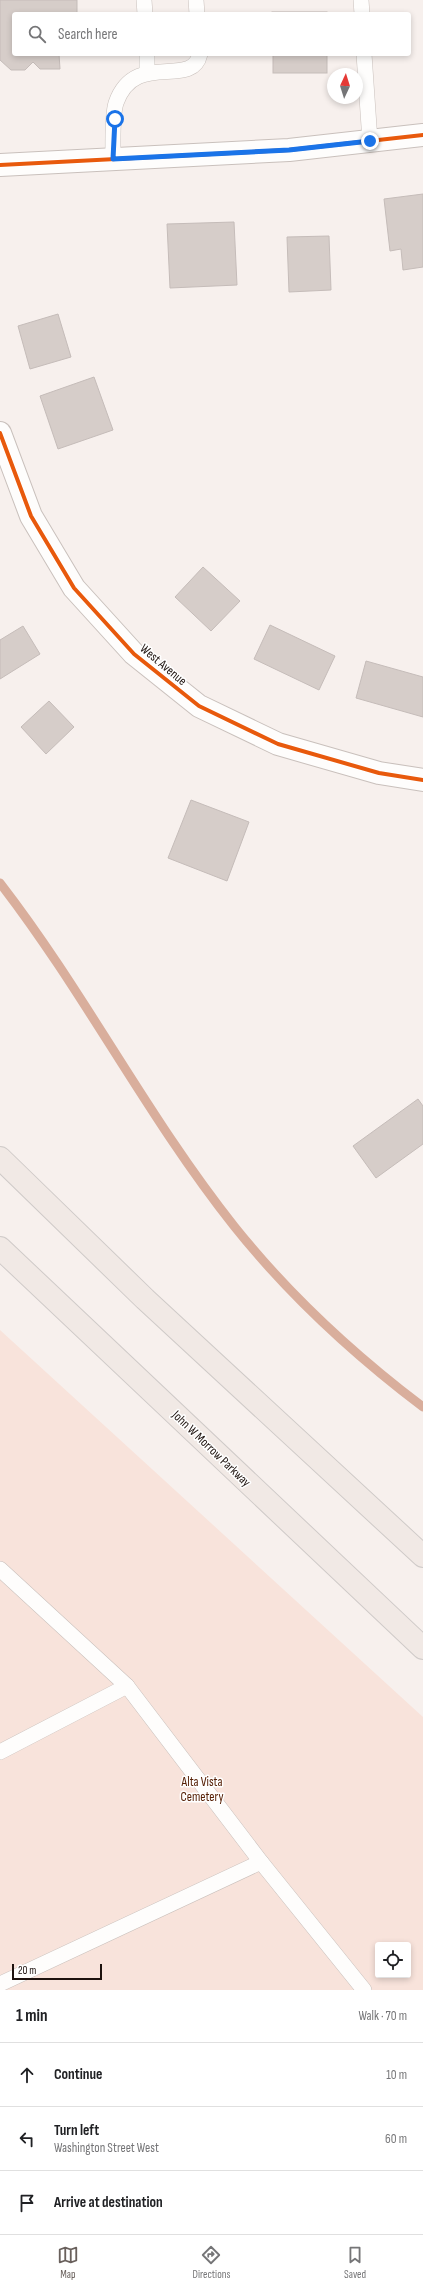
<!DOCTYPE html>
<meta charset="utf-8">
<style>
body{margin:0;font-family:"Sofia Sans Condensed",sans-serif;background:#f2f2f2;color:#202124}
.controls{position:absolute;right:12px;bottom:12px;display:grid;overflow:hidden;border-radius:4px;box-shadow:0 2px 6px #0003}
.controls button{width:36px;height:36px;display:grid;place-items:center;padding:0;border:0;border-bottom:1px solid #e0e0e0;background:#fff;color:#202124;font:20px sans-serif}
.compass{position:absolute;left:327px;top:68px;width:36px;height:36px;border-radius:50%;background:#fff;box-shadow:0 2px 6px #0003;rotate:4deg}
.scale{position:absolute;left:12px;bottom:10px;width:90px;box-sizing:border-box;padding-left:4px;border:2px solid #1d120e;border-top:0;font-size:11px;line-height:14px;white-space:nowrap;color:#1d120e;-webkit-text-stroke:3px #fff;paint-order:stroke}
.stop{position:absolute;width:12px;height:12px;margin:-9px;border:3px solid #1a73e8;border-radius:50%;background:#fff}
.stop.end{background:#1a73e8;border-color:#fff;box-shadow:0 1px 4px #0008}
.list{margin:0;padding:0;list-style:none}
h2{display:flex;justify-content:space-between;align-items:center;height:52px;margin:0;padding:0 16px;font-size:17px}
h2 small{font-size:13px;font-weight:400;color:#757577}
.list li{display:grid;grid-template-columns:26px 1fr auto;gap:12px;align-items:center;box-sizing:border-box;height:64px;padding:0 16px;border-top:1px solid #e0e0e0}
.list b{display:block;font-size:15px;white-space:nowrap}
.list p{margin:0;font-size:13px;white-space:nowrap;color:#757577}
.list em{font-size:13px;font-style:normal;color:#757577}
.icon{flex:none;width:22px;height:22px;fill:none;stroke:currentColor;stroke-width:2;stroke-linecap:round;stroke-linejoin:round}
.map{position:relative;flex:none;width:423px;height:1990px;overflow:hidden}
.search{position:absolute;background:#fff;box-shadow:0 2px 6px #0003;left:12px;right:12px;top:12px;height:44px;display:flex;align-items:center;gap:10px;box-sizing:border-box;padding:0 14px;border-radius:4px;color:#757577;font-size:15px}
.sheet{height:244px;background:#fff}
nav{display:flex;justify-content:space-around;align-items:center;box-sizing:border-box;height:56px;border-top:1px solid #e0e0e0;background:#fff;font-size:11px;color:#757577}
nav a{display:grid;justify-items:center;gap:2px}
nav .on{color:#69605c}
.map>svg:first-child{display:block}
.green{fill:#f8e3db;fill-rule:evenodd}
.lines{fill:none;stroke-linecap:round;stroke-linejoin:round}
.stream{stroke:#d9ae9c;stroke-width:9}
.building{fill:#d6cdc9;stroke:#c5bcb9}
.lane-casing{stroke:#c9c0bc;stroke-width:16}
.street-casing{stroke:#c9c0bc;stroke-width:24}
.secondary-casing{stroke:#c9c0bc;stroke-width:24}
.primary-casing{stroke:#cfcac8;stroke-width:24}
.lane{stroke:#fefdfc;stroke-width:15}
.street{stroke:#fefdfc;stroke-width:22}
.secondary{stroke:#fefdfc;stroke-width:22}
.primary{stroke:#f1e9e5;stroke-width:22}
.cycleway-casing{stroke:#fff;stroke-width:6}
.cycleway{stroke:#e8590c;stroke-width:4}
.route{stroke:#1a73e8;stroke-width:5}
.labels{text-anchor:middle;stroke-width:3;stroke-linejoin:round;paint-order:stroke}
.street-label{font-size:13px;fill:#1d120e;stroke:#fff}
.park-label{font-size:13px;fill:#562006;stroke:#fff}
</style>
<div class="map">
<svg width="423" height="1990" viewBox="0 0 423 1990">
<rect width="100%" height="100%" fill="#f7f0ed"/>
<!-- green -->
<path class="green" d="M0,1330l423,387v273h-423zM378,1945h30v30h-30z"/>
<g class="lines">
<!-- stream -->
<path class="stream" d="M0,883c85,110 148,235 234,343 55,69 119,128 189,181"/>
</g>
<!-- building -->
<g class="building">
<path d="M0,0h77v13l-63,1v40h45l1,15h-20l-7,-7 -8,8h-14l-11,-10z"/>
<rect x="272" y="12" width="55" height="2"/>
<rect x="273" y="54" width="54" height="19"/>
<path d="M423,194v73l-20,3 -2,-21 -11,2 -6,-52z"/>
<path d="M234,222l3,63 -67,3 -3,-64z"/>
<path d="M329,236l2,54 -42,2 -2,-55z"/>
<path d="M58,314l13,43 -41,12 -12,-43z"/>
<path d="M94,377l19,53 -55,19 -18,-53z"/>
<path d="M203,567l37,34 -29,30 -36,-34z"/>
<path d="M270,625l65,31 -16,34 -65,-31z"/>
<path d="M23,626l17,28 -40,25v-39z"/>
<path d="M366,661l57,16v40l-67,-19z"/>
<path d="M49,701l25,26 -28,27 -25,-27z"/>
<path d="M191,800l58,22 -22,59 -59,-23z"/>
<path d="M418,1099l5,7v38l-47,34 -23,-32z"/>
</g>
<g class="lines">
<!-- lane casing -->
<g class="lane-casing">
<g id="lane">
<path d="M144,0l1,14"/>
<path d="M196,0l1,14"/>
<path d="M361,0l1,14"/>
<path d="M147,54v18"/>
<path d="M364,54l6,87"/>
<path d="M113,159c0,-14 -1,-44 3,-56 19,-54 76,-13 84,-49"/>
<path d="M0,1569l127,117 134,176 103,128"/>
<path d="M0,1752l127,-66"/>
<path d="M0,1984l261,-122"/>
</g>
</g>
<!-- street casing -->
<g class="street-casing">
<path id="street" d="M0,433l31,83 43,72 60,66 65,52 79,38 101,29 44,7"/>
</g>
<!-- secondary casing -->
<g class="secondary-casing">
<path id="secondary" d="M0,165l289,-15 134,-15"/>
</g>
<!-- primary casing -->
<g class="primary-casing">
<g id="primary">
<path d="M0,1158l145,141 278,257"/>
<path d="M0,1248l423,400"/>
</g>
</g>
<!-- lane -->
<use href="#lane" class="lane"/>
<!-- street -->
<use href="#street" class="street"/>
<!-- secondary -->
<use href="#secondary" class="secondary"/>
<!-- primary -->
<use href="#primary" class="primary"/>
<!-- cycleway casing -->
<g class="cycleway-casing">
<g id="cycleway">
<path d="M0,165l289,-15 134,-15"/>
<path d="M0,433l31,83 43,72 60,66 65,52 79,38 101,29 44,7"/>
</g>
</g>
<!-- cycleway -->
<use href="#cycleway" class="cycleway"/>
</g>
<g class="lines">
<!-- route -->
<path class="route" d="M115,119l-2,40 176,-9 81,-9"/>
</g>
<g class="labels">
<!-- street labels -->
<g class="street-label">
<text transform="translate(164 664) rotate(40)" y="5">West Avenue</text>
<text transform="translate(212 1448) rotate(44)" y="5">John W Morrow Parkway</text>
</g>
<!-- park labels -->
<g class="park-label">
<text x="202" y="1786">Alta Vista<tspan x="202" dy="15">Cemetery</tspan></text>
</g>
</g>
</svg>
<div class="controls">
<button><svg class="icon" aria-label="locate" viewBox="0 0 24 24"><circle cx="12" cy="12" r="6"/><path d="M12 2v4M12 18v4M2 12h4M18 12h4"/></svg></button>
</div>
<svg class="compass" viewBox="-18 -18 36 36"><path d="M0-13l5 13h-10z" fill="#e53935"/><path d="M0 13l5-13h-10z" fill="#757577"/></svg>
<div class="scale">20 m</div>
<div class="stop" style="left:115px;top:119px"></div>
<div class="stop end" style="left:370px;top:141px"></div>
<div class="search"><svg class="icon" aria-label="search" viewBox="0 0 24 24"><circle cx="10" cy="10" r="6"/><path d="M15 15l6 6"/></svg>Search here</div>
</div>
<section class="sheet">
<h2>1 min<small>Walk · 70 m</small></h2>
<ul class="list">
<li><svg class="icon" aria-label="ahead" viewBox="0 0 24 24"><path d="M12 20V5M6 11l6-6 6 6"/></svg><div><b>Continue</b></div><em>10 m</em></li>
<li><svg class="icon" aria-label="left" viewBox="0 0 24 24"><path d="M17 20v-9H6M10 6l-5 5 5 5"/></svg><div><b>Turn left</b><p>Washington Street West</p></div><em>60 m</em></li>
<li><svg class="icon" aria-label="arrive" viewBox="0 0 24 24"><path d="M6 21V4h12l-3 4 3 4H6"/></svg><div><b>Arrive at destination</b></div></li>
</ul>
</section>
<nav>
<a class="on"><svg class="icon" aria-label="map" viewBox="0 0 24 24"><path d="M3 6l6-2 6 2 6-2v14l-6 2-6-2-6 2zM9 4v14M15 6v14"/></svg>Map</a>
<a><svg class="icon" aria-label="directions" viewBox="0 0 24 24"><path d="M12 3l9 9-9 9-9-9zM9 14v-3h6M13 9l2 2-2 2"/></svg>Directions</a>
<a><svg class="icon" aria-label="saved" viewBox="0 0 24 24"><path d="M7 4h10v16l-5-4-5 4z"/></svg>Saved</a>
</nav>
